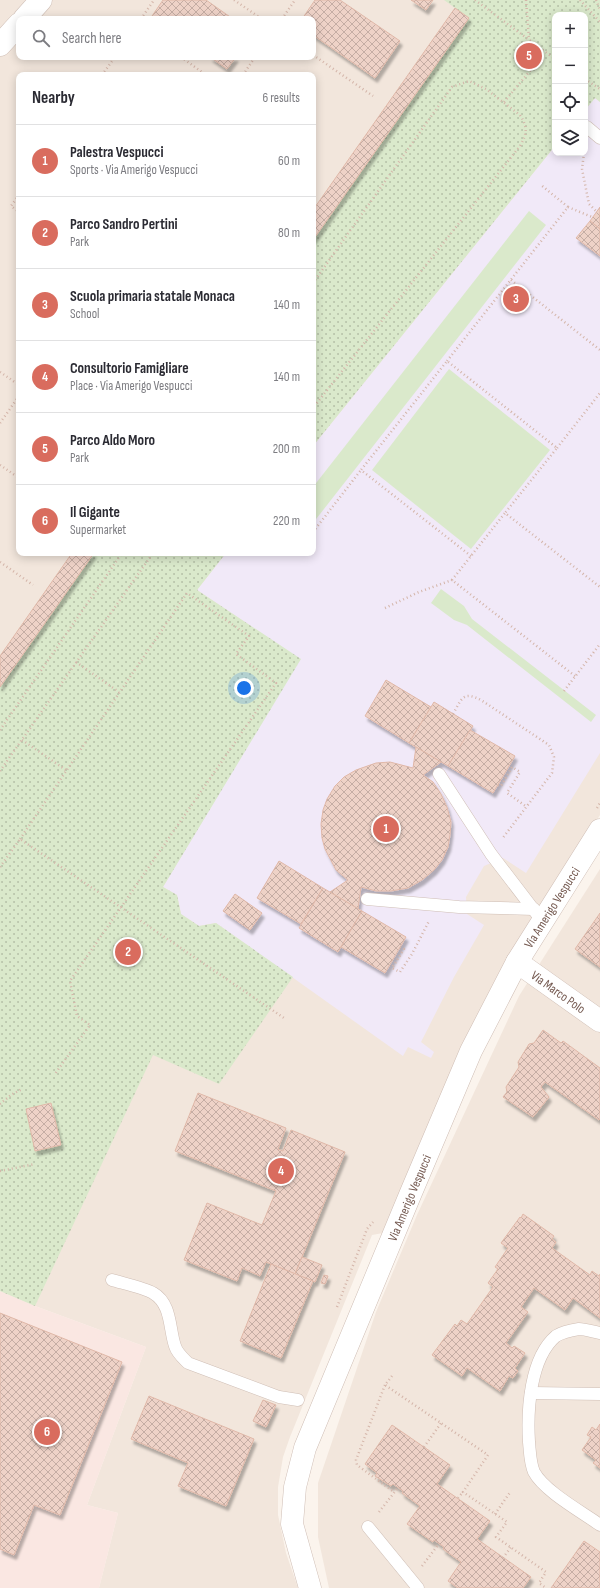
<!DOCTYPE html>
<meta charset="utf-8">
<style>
body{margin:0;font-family:"Sofia Sans Condensed",sans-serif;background:#f2f2f3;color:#2b2b33}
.controls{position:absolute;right:12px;top:12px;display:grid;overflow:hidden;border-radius:8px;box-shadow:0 2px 10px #0003}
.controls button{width:36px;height:36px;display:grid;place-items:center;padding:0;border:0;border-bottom:1px solid #e1e1e2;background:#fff;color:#2b2b33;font:20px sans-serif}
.you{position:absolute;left:244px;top:688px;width:14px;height:14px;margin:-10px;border:3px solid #fff;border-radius:50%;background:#1a73e8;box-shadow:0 0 0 6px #1a73e833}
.badge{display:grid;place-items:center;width:26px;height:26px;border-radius:50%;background:#d96c5e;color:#fff;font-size:13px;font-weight:700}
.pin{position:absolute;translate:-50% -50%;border:2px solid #fff;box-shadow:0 1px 4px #0006}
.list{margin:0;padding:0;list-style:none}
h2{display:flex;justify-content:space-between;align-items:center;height:52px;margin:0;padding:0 16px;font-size:17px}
h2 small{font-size:13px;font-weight:400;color:#7c7c81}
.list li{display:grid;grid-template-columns:26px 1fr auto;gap:12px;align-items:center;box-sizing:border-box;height:72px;padding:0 16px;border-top:1px solid #e1e1e2}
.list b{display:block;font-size:15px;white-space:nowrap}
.list p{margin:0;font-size:13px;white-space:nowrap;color:#7c7c81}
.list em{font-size:13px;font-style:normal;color:#7c7c81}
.icon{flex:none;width:22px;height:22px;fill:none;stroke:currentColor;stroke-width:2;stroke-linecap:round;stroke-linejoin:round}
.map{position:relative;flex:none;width:600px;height:1588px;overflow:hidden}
.search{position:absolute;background:#fff;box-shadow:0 2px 10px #0003;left:16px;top:16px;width:300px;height:44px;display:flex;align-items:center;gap:10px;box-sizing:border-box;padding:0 14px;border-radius:8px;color:#7c7c81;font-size:15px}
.panel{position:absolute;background:#fff;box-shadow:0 2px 10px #0003;left:16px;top:72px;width:300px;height:484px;border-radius:8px}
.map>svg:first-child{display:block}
.residential{fill:#f2e6dc;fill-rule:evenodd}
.commercial{fill:#fae7e2}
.education{fill:#f1e9f8}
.park{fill:url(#park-dots)}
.pitch{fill:#dae9cb}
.building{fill:url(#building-cross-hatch);stroke:#e0b8a8;filter:url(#shadow)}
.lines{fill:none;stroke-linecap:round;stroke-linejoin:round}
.lane-casing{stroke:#cfbeb5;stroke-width:13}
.street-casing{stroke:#cfbeb5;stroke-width:23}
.path{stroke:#d4b5a9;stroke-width:2.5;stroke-dasharray:1 3;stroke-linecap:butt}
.lane{stroke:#fff;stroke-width:12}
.street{stroke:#fff;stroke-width:22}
.labels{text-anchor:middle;stroke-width:3.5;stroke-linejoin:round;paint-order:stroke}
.street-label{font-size:13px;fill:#755a51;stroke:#fef9f3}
</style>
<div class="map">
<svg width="600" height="1588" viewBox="0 0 600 1588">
<defs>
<pattern id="park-dots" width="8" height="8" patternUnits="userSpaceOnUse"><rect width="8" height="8" fill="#dae9cb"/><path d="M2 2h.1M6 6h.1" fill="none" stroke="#b5c0a7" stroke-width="1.8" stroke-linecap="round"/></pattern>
<pattern id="building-cross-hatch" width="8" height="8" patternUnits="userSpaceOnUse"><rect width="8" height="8" fill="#eed2c7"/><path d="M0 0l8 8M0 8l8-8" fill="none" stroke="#c5ada4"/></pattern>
<filter id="shadow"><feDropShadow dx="2.5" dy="4.5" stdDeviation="1" flood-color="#0004"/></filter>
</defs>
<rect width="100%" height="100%" fill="#fbf4ed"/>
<!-- residential -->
<g class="residential">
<path d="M0,0h600v815l-54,83 -163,335 -11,2 -82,202 -7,20 -5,30v28l8,38 12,35h-199l19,-75 -31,-8 59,-158 -111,-41 -35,-15zM555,15h30v138h-30zM19,19h294v38h-294zM19,75h294v478h-294z"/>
<path d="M600,869v719h-271l-11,-51v-54l58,-171 41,-97 102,-219z"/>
</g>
<!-- commercial -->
<path class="commercial" d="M0,1291l35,15 111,41 -59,158 31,8 -19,75h-99z"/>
<!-- education -->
<path class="education" d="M595,98l5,4v651l-74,120 -23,-15 -19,8 -18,31 1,17 17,11 -30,52 -33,65 13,10 -3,6 -23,-11 -5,9 -187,-133 -17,3 -18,-12 -4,-19 -14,-8 137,-228 -103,-69 29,-37h87v-107l242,-300v7h30v-43z"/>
<!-- park -->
<g class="park">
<path d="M444,0h156v102l-5,-4 -10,12v-95h-30v131l-242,300v-206l156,-222z"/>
<path d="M94,553h132l-29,37 104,69 -138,228 14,8 4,19 18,12 17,-3 77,54 -74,107 -66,-29 -118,251 -35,-15v-604z"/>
</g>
<!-- pitch -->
<g class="pitch">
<path d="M529,211l17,14 -233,298v-36z"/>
<path d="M449,369l101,81 -79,99 -99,-79z"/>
<path d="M441,589l23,17 8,13 124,96 -5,7 -124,-97 -13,-5 -23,-17z"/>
</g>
<!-- building -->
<g class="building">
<path d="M163,0h43l27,19h-78l-3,-3z"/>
<path d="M315,0h25l60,41 -25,37 -62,-43v-16h-11z"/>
<path d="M411,0h22l-7,10z"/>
<path d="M455,8l14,10 -156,222v-30z"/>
<path d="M210,57h26l-9,12z"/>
<path d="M600,207v22l-10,-8z"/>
<path d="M590,221l10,8v27l-24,-18z"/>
<path d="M72,553h22l-94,134v-31z"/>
<path d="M386,680l45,27 -22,36 -44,-27z"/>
<path d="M434,702l39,24 -25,40 -39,-23z"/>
<path d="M470,730l45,26 -22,37 -45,-27z"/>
<path d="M416,747l25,15 -18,13 10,7 8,12 6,13 4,15 -1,13 -2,12 -6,13 -8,10 -12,10 -14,8 -17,3h-15l-15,-4 -3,22 -28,-17 18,-12 -12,-10 -11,-21 -3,-11 -1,-14 2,-14 4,-11 8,-13 9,-9 12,-7 20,-7 14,-1 23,6z"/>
<path d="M279,861l44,27 -22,36 -44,-26z"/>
<path d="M323,888l39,23 -24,41 -39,-24z"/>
<path d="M235,894l27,19 -12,17 -27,-19z"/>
<path d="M362,911l44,26 -21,36 -44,-26z"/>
<path d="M600,913v54l-25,-18z"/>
<path d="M543,1030l18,13 2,-2 37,27v51l-1,1 -54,-38 -4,5 8,10 -16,20 -30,-20 4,-5 -1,-5 13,-20 -1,-5 11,-18 5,-1z"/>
<path d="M198,1093l88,35 -8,21 5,2 8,-21 54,22 -50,122 -29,-12 -6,14 -18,-8 -5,13 -53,-21 23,-57 55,22 14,-34 -101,-40z"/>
<path d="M51,1103l10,42 -26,6 -9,-42z"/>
<path d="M523,1214l31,22 -2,3 4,3 -4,6 38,27 2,-4 7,5 1,-2v44l-27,-20 -8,12 -31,-22 -13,19 7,5 -22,31 6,5 2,-2 11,7 -10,15 3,3 -5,7 -4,-2 -9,15 -33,-23 -5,8 -30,-21 23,-31 2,2 4,-6 6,4 26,-37 -5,-4 10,-14 -3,-2 13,-19 -7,-5 19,-26 1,1z"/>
<path d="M302,1257l20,8 -7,17 -20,-8z"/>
<path d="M271,1264l42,17 -32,77 -41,-17z"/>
<path d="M324,1275l4,1 -3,8 -4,-1z"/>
<path d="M0,1313l122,49 -62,153 -26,-10 -20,50 -14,-6z"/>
<path d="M149,1396l105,43 -28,67 -48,-20 10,-23 -57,-24z"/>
<path d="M263,1400l13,5 -10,22 -13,-6z"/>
<path d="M600,1424v44l-7,-5 3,-3 -14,-10 9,-13 -4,-2 5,-8 4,3z"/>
<path d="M392,1425l58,40 -13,19 53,37 -13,18 54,38 -8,11h-65l-10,-7 13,-19 -18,-13 1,-2 -10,-7 -1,2 -26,-18 13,-18 -18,-13 1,-2 -10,-7 -2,2 -16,-10 2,-3 -12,-9z"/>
<path d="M584,1541l16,11v36h-49z"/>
</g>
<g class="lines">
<!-- lane casing -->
<g class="lane-casing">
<g id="lane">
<path d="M587,127l13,11"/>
<path d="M439,774l52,80 52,68"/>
<path d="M367,899l92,8 75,2"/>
<path d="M112,1280c10,3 33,8 41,13 19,11 16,36 22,53 2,7 8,12 13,17l91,34 19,3"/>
<path d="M600,1333c-6,-1 -15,-4 -21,-4 -6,1 -18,4 -23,7 -26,22 -29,74 -27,106 1,10 1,21 5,30 10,19 48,40 66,53"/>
<path d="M531,1393l69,1"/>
<path d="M368,1527l50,61"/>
</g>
</g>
<!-- street casing -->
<g class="street-casing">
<g id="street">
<path d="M24,19l17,-19"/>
<path d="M0,45l19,-21"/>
<path id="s1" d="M517,962l83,59"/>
<path id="s2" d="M310,1588l-18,-64 3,-37 10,-39 105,-253 61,-144 46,-89 83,-132"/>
</g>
</g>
<!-- path -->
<g class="path">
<path d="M234,0l28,19"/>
<path d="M475,0l80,59"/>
<path d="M526,0l3,39"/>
<path d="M580,0l20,22"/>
<path d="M596,0l4,10"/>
<path d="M141,19l13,-19"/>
<path d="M282,19l13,-19"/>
<path d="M313,55l60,41"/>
<path d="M181,57l25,18"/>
<path d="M102,75l13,-18"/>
<path d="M243,75l12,-18"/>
<path d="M585,79l15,10"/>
<path d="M504,102l41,-49"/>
<path d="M584,153l-2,16 7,35 7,7"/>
<path d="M19,195l-8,11 8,6"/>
<path d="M568,207l24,10"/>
<path d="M511,280l89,70"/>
<path d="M313,283l139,-196 17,-6 17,8 34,26c8,12 7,19 0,31l-207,262"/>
<path d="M447,361l121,-154 -27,-22"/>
<path d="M0,372l19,13"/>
<path d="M0,423l19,-27"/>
<path d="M557,448l43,-55"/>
<path d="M0,465l19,13"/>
<path d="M313,532l48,-62"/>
<path d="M296,555l1,-2"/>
<path d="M471,556l-110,-86 86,-109 110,87 -52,65"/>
<path d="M0,562l33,23"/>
<path d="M385,608l34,-16 33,-12"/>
<path d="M76,662l43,30"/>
<path d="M575,676l-123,-96 53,-67 95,74"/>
<path d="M564,691l36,-47"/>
<path d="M453,714c9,-16 10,-23 28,-14l68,45 5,12 -2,16 -50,66"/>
<path d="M0,730l122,-177"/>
<path d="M22,740l44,30"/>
<path d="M0,771l153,-218"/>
<path d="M498,785l3,1 11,-19 8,5 -13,21 20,14"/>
<path d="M597,808l3,-5"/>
<path d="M20,839l167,-246 62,43 -13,18 40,29 -206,298 7,35 13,9 -35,49"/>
<path d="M0,867l20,-28 264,179"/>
<path d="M400,947l4,2 -12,19 8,4 12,-18 17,-33"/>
<path d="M0,1104l11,-9 11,-6"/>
<path d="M0,1171l35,-7"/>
<path d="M337,1307l30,-78 6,-7"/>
<path d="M392,1376l-7,9 103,70 -25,37 44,30 -11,15 50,35 -7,11 7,5"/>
<path d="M385,1385l-29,75 1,5 37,27"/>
<path d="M424,1447l17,-24"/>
<path d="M458,1498l5,-6"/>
<path d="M379,1512l18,-23"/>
<path d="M495,1514l16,-23"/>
<path d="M503,1558l8,-11"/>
<path d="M422,1566l16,-21"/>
</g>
<!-- lane -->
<use href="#lane" class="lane"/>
<!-- street -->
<use href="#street" class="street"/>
</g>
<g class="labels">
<!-- street labels -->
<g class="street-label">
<text dy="5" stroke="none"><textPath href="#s2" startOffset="739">Via Amerigo Vespucci</textPath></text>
<text dy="5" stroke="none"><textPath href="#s1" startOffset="51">Via Marco Polo</textPath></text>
<text dy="5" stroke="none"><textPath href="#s2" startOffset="415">Via Amerigo Vespucci</textPath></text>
</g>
</g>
</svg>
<div class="controls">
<button>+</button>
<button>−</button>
<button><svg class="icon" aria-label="locate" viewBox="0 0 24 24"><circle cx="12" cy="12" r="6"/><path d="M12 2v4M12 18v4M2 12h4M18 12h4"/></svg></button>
<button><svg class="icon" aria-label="layers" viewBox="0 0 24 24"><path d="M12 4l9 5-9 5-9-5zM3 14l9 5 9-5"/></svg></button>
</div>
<div class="you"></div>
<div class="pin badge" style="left:386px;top:829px">1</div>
<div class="pin badge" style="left:128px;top:952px">2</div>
<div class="pin badge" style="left:516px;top:299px">3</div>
<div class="pin badge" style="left:281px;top:1171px">4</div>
<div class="pin badge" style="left:529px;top:56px">5</div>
<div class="pin badge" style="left:47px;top:1432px">6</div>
<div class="search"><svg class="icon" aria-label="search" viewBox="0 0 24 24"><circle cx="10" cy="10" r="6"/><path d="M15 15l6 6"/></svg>Search here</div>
<section class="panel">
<h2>Nearby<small>6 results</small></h2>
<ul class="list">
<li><span class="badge">1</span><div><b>Palestra Vespucci</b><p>Sports · Via Amerigo Vespucci</p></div><em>60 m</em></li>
<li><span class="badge">2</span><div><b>Parco Sandro Pertini</b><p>Park</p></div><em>80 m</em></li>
<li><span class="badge">3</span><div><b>Scuola primaria statale Monaca</b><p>School</p></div><em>140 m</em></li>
<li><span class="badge">4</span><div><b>Consultorio Famigliare</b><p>Place · Via Amerigo Vespucci</p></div><em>140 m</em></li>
<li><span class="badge">5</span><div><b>Parco Aldo Moro</b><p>Park</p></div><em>200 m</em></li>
<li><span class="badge">6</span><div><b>Il Gigante</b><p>Supermarket</p></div><em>220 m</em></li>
</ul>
</section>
</div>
